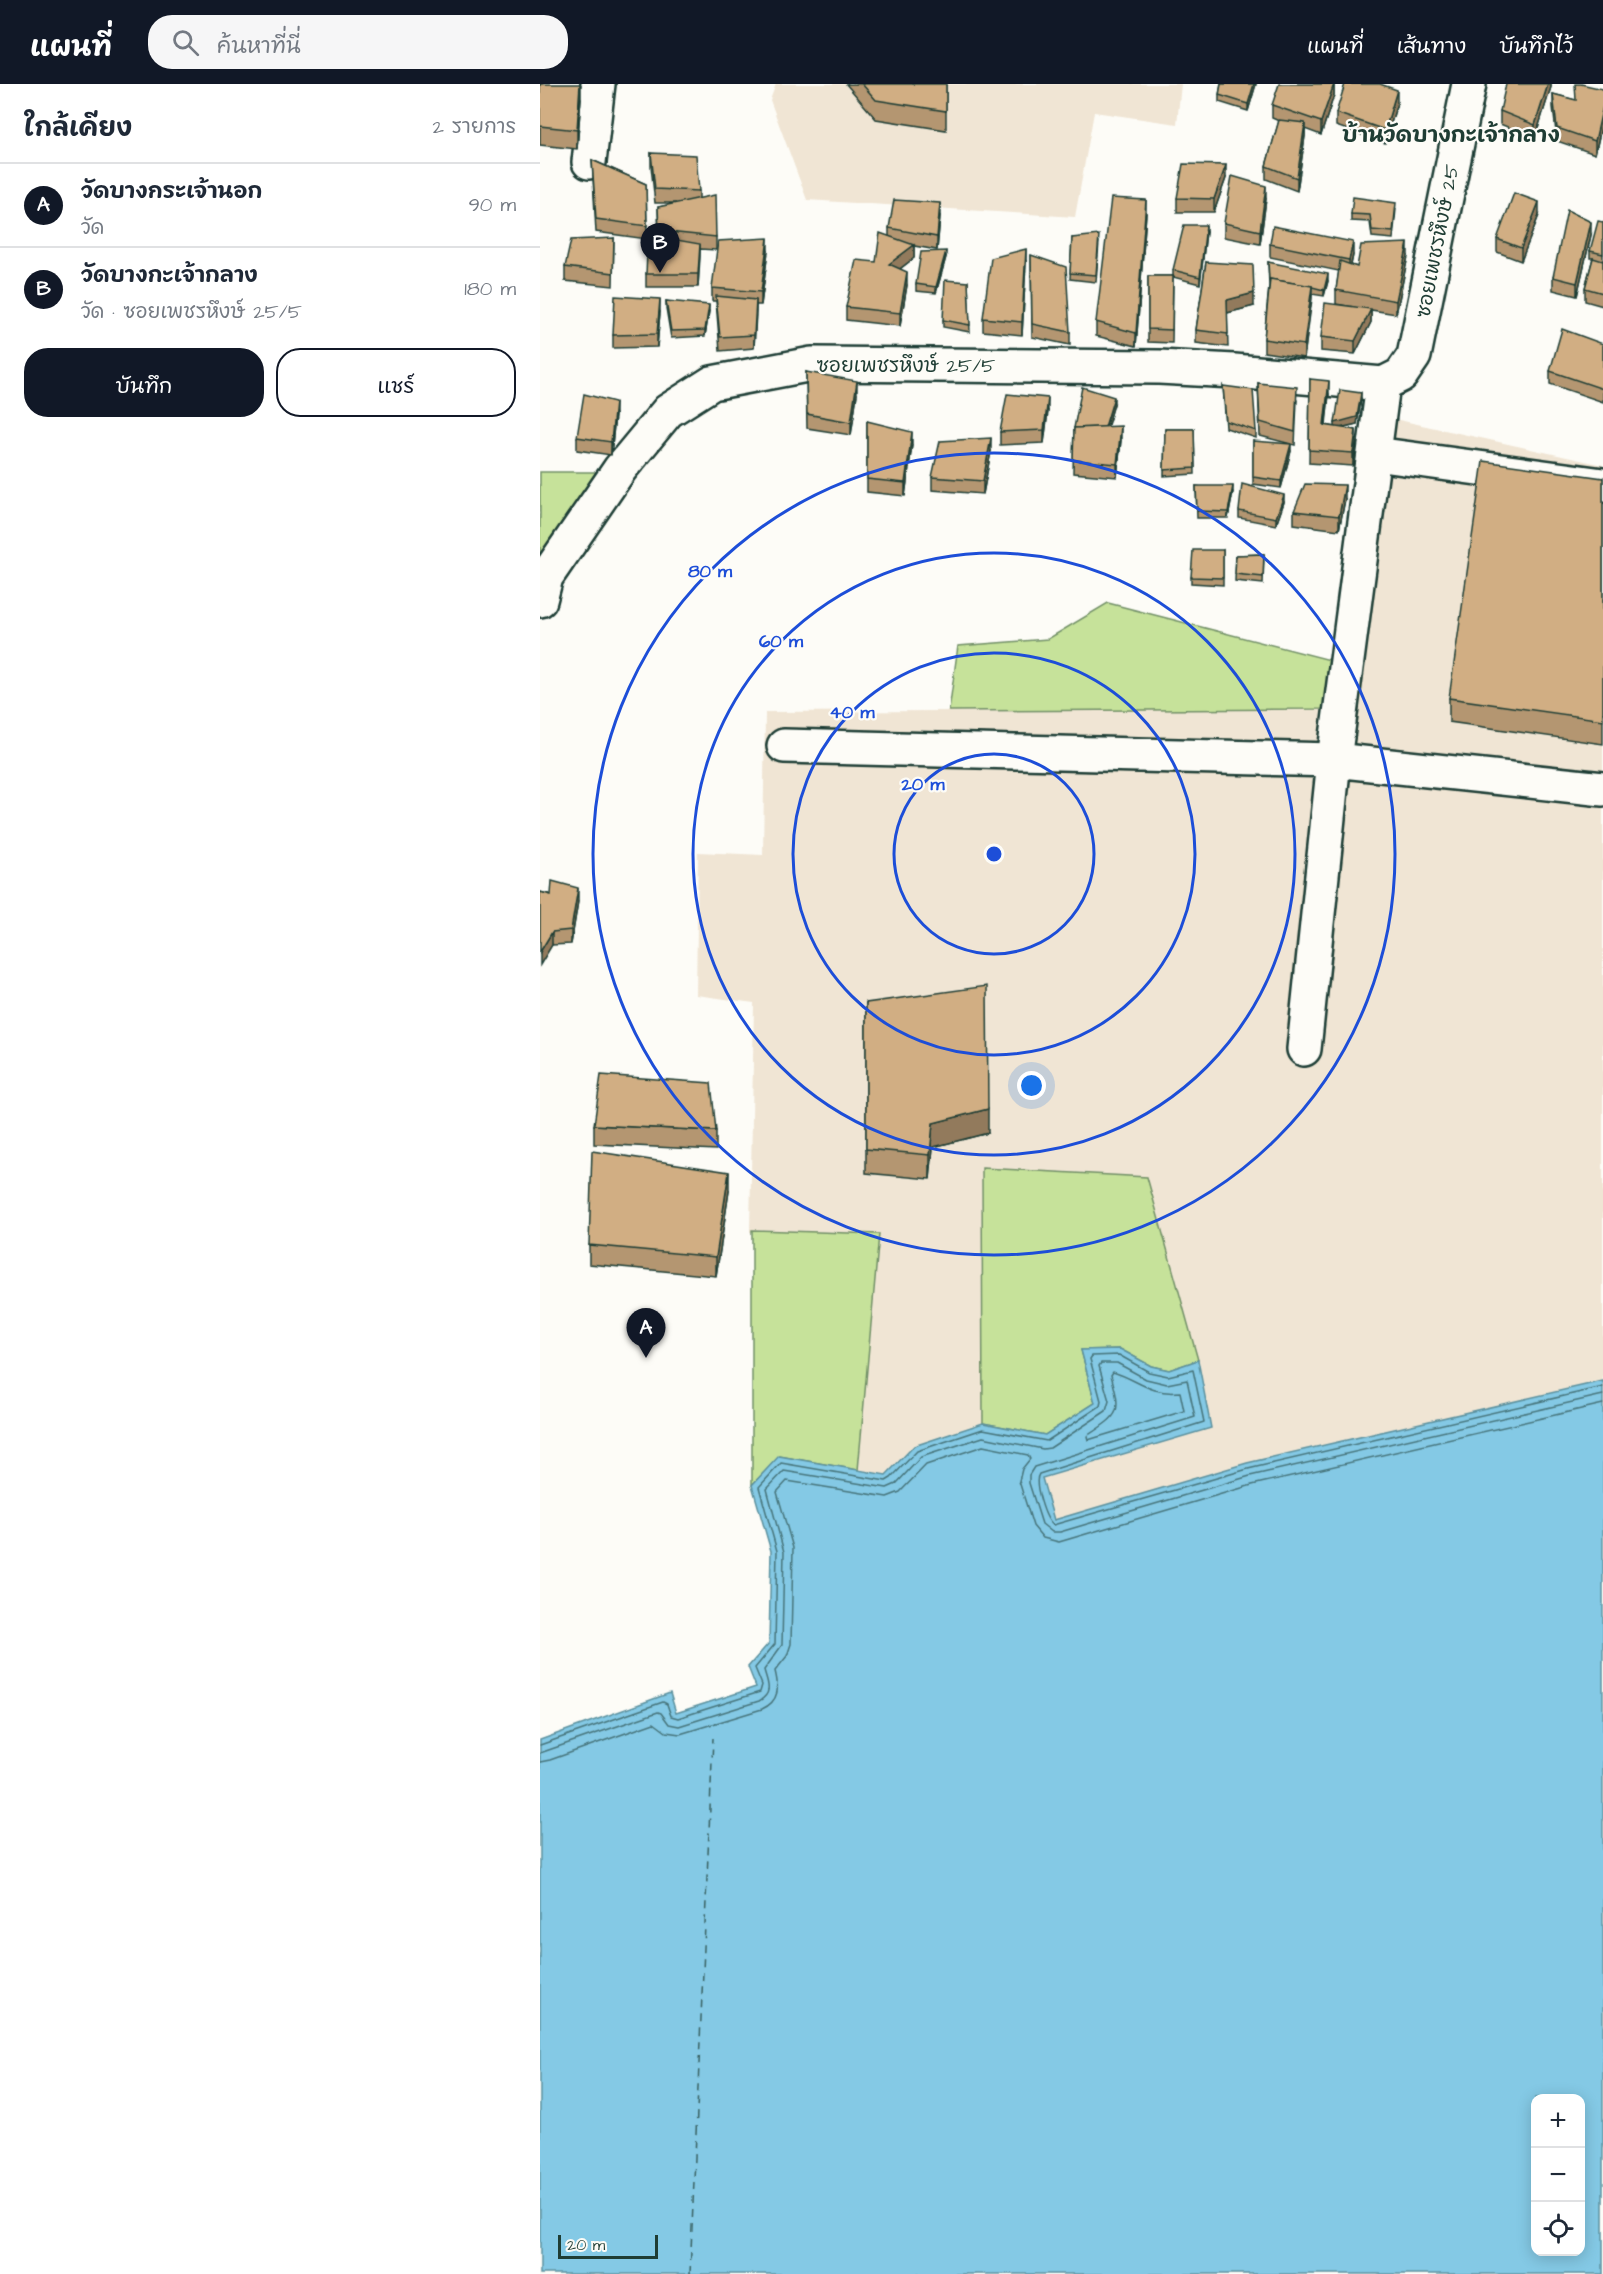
<!DOCTYPE html>
<html lang="th">
<meta charset="utf-8">
<style>
body{margin:0;font-family:"Architects Daughter","Playpen Sans Thai",sans-serif;background:#f6f6f7;color:#1f2937}
.controls{position:absolute;right:18px;bottom:18px;display:grid;overflow:hidden;border-radius:12px;box-shadow:0 3px 15px #0003}
.controls button{width:54px;height:54px;display:grid;place-items:center;padding:0;border:0;border-bottom:2px solid #e0e1e3;background:#fff;color:#1f2937;font:30px sans-serif}
.scale{position:absolute;left:18px;bottom:15px;width:100px;box-sizing:border-box;padding-left:6px;border:3px solid #1f3d34;border-top:0;font-size:16px;line-height:21px;white-space:nowrap;color:#1f3d34;-webkit-text-stroke:4px #fdfcf7;paint-order:stroke}
.you{position:absolute;left:492px;top:1002px;width:21px;height:21px;margin:-15px;border:4px solid #fff;border-radius:50%;background:#1a73e8;box-shadow:0 0 0 9px #1a73e833}
.badge{display:grid;place-items:center;width:39px;height:39px;border-radius:50%;background:#111827;color:#fff;font-size:20px;font-weight:700}
.pin{position:absolute;translate:-50% -50px;filter:drop-shadow(0 2px 3px #0008)}
.pin::after{content:'';position:absolute;top:32px;width:21px;height:18px;background:inherit;clip-path:polygon(0 0,100% 0,50% 100%)}
.list{margin:0;padding:0;list-style:none}
h2{display:flex;justify-content:space-between;align-items:center;height:78px;margin:0;padding:0 24px;font-size:26px}
h2 small{font-size:20px;font-weight:400;color:#747a83}
.list li{display:grid;grid-template-columns:39px 1fr auto;gap:18px;align-items:center;box-sizing:border-box;height:84px;padding:0 24px;border-top:2px solid #e0e1e3}
.list b{display:block;font-size:22px;white-space:nowrap}
.list p{margin:0;font-size:20px;white-space:nowrap;color:#747a83}
.list em{font-size:20px;font-style:normal;color:#747a83}
.actions{display:flex;gap:12px;padding:18px 24px}
.actions a{flex:1;padding:14px 0;border:2px solid #111827;border-radius:24px;text-align:center;font-size:21px;color:#111827}
.actions .main{background:#111827;color:#fff}
.icon{flex:none;width:33px;height:33px;fill:none;stroke:currentColor;stroke-width:2;stroke-linecap:round;stroke-linejoin:round}
.map{position:relative;flex:none;width:1063px;height:2190px;overflow:hidden}
header{display:flex;align-items:center;gap:36px;box-sizing:border-box;height:84px;padding:0 30px;background:#111827;color:#fff}
header strong{font-size:28px}
nav{display:flex;gap:33px;margin-inline-start:auto;font-size:21px}
.search{width:420px;height:54px;background:#f6f6f7;display:flex;align-items:center;gap:15px;box-sizing:border-box;padding:0 21px;border-radius:24px;color:#747a83;font-size:22px}
main{display:flex}
aside{flex:1;background:#fff}
.map>svg:first-child{display:block}
.built{fill:#f0e5d4}
.green{fill:#c6e29a;stroke:#729067;stroke-width:1.5}
.water{fill:#84c9e5;stroke:#5c919e;stroke-width:1.5;fill-rule:evenodd}
.lines{fill:none;stroke-linecap:round;stroke-linejoin:round}
.shore{stroke:#47757b;stroke-width:1.5}
.ferry{stroke:#386060;stroke-width:1.5;stroke-dasharray:8 6;stroke-linecap:butt}
.minor-casing{stroke:#1f3d34;stroke-width:38}
.minor{stroke:#fdfcf7;stroke-width:33}
.wall{fill:#b49671;stroke:#1f3d34;stroke-width:1.5}
.shaded-wall{fill:#927a5c;stroke:#1f3d34;stroke-width:1.5}
.building{fill:#d1ae83;stroke:#1f3d34;stroke-width:1.5}
.ring{fill:none;stroke:#1d4ed8;stroke-width:3}
.labels{text-anchor:middle;stroke-width:4.5;stroke-linejoin:round;paint-order:stroke}
.street-label{font-size:20px;fill:#1f3d34;stroke:#fdfcf7}
.quarter-label{font-size:22px;font-weight:bold;fill:#1f3d34;stroke:#fdfcf7}
.centre{fill:#1d4ed8;stroke:#fdfcf7;stroke-width:3}
.ring-label{font-size:18px;text-anchor:middle;font-weight:bold;fill:#1d4ed8;stroke:#fdfcf7;stroke-width:4.5;stroke-linejoin:round;paint-order:stroke}
</style>
<header>
<strong>แผนที่</strong>
<div class="search"><svg class="icon" aria-label="search" viewBox="0 0 24 24"><circle cx="10" cy="10" r="6"/><path d="M15 15l6 6"/></svg>ค้นหาที่นี่</div>
<nav><a>แผนที่</a><a>เส้นทาง</a><a>บันทึกไว้</a></nav>
</header>
<main>
<aside>
<h2>ใกล้เคียง<small>2 รายการ</small></h2>
<ul class="list">
<li><span class="badge">A</span><div><b>วัดบางกระเจ้านอก</b><p>วัด</p></div><em>90 m</em></li>
<li><span class="badge">B</span><div><b>วัดบางกะเจ้ากลาง</b><p>วัด · ซอยเพชรหึงษ์ 25/5</p></div><em>180 m</em></li>
</ul>
<div class="actions"><a class="main">บันทึก</a><a>แชร์</a></div>
</aside>
<div class="map">
<svg width="1063" height="2190" viewBox="0 0 1063 2190">
<rect width="100%" height="100%" fill="#fdfcf7"/>
<filter id="ink" filterUnits="userSpaceOnUse"><feTurbulence type="fractalNoise" baseFrequency=".0167" numOctaves="2"/><feDisplacementMap in="SourceGraphic" scale="12" xChannelSelector="R" yChannelSelector="G"/><feConvolveMatrix kernelMatrix="1 2 1 2 8 2 1 2 1" color-interpolation-filters="sRGB"/></filter>
<g filter="url(#ink)">
<!-- built -->
<g class="built">
<path d="M236,0h405l-4,40 -83,-12 -19,105 -268,-17 -37,-100z"/>
<path d="M827,329l236,52v916l-356,82 -193,57 -13,-41 170,-51 -13,-68 -51,-183 -165,93 1,153 -69,23 -28,29 -28,-5 20,-236 -128,-2 4,-229 -58,-8 2,-143 65,3 2,-143 558,-3z"/>
</g>
<!-- green -->
<g class="green">
<path d="M0,388h64l-64,86z"/>
<path d="M568,519l222,57 -7,49 -374,2 9,-65 90,-7z"/>
<path d="M442,1084l165,9 51,183 -29,10 -18,-4 -31,-17 -39,1 14,53 -50,32 -62,-12z"/>
<path d="M212,1146l127,4 -21,236 -78,-14 -28,29z"/>
</g>
<!-- water -->
<path class="water" d="M580,1265l31,17 18,4 29,-10 13,68 -169,50 12,42 193,-57 356,-82v893h-1063v-534l130,-47 6,20 80,-26 -8,-20 21,-24 2,-92 -19,-66 27,-29 107,19 28,-29 69,-23 62,12 50,-32 -14,-53zM996,2014h44v154h-44z"/>
<g class="lines">
<!-- shore -->
<g class="shore">
<path d="M573,1288c26,8 36,23 67,20l4,19 -96,29 -1,-4c33,-22 35,-22 24,-61z"/>
<path d="M0,1661l123,-43 4,2 4,12 7,2 82,-26 2,-7 -7,-17 20,-24 2,-93 -18,-64 22,-24 105,18 5,-3 26,-27 66,-22 64,12 53,-35 1,-5 -11,-42 2,-3 27,-1 30,17 19,4 25,-6 11,52 -165,52c-6,8 6,46 14,51l195,-56 355,-82"/>
<path d="M0,1669l118,-41 3,1 8,11 10,2 80,-25c15,-8 8,-19 5,-31l18,-25 2,-93 -17,-63 17,-18 103,17 9,-4 25,-27 62,-20 60,12 7,-1 56,-37 3,-10 -10,-35 2,-3h16l29,16 21,5 20,-4 8,37 -161,50 -5,8v8l13,41 10,8h8l190,-56 353,-81"/>
<path d="M0,1678l10,-2 104,-37 12,9 14,2 82,-25c18,-8 17,-22 13,-38l12,-15 4,-12 2,-96 -16,-56 10,-11 100,16 13,-5 26,-27 57,-19 45,9 2,4 -8,10 -3,12 14,45 10,12 16,4 193,-57 351,-81"/>
</g>
<!-- ferry -->
<path class="ferry" d="M150,2190l23,-536"/>
<!-- minor casing -->
<g class="minor-casing">
<g id="minor">
<path d="M49,78l9,-78"/>
<path d="M843,300l18,-9 13,-19 55,-272"/>
<path d="M835,370l228,31"/>
<path d="M0,516l6,-23 74,-108 48,-58 44,-28 100,-19 347,3 75,4 149,13"/>
<path d="M244,662l550,14 269,29"/>
<path d="M764,965l30,-289 49,-376"/>
</g>
</g>
<!-- minor -->
<use href="#minor" class="minor"/>
</g>
<!-- wall -->
<g class="wall">
<path d="M0,0l41,14 -4,51 -37,-4z"/>
<path d="M306,0h100v46l-70,-11z"/>
<path d="M681,0h35l-8,27 -29,-9v-7z"/>
<path d="M794,0v11l-13,40 -16,-6v7l-8,55 -31,-12v-13l13,-45 -7,-3v-13z"/>
<path d="M1011,0v3l-16,51 -35,-14v-13z"/>
<path d="M1063,5v30l-8,35 -38,-13 -4,-34v-13l22,6z"/>
<path d="M857,19l-12,40 -49,-17v-13z"/>
<path d="M111,69l48,38v7l17,39v13l-16,-1 -2,38h-52v-13l13,-37 -1,-30 18,-4h-21l-4,-37z"/>
<path d="M52,76l54,24 1,55 -51,-7z"/>
<path d="M686,94l-12,34h-37v-14z"/>
<path d="M726,115l-6,45 -36,-7v-14z"/>
<path d="M856,125l-3,30 -21,-2 -2,-15 -19,-1v-7z"/>
<path d="M606,129l-10,133 -40,-10v-14z"/>
<path d="M999,131l-18,46 -24,-9v-13z"/>
<path d="M400,132l-3,34 -23,-4v12l-14,11 7,16 -7,41 -54,-6v-13l30,-45 13,-26v-8z"/>
<path d="M1063,138v84l-18,-5v-13l8,-30h-3v-7z"/>
<path d="M666,148l-6,52 -27,-7v-7z"/>
<path d="M1051,151l-14,61 -24,-6v-13z"/>
<path d="M74,154l-1,48 -48,-5v-14z"/>
<path d="M532,154l27,4 -3,40 -26,-3z"/>
<path d="M730,160l83,11 -2,10 6,2 51,-11 -12,58 -25,-4v12l-16,32 -34,-3v-14l33,-30 -18,-3v-14l3,-19 -69,-14z"/>
<path d="M228,167l-7,54h-5l-2,43 -34,3 -4,-50h-4v-13z"/>
<path d="M491,171l39,77v13l-38,-8z"/>
<path d="M406,173l-10,36 -20,-2v-7z"/>
<path d="M486,178l-4,73 -39,-4v-13z"/>
<path d="M666,178l48,44 -27,7 1,34 -32,-4v-13z"/>
<path d="M728,178l60,19 -4,15 -12,-2 -8,64 -40,-6v-13l5,-53z"/>
<path d="M608,192h25l-1,67 -24,-1z"/>
<path d="M428,198l2,50 -27,-5v-7z"/>
<path d="M126,217l43,10 -4,25 -34,2 -5,-30z"/>
<path d="M120,228l-3,35 -44,1v-13z"/>
<path d="M1063,260v58l-53,-18v-13z"/>
<path d="M266,288l51,22 -6,41 -44,-7z"/>
<path d="M770,295l19,15 -3,31 9,2 26,-28 -4,25 -16,4 15,15 -3,23 -44,-3z"/>
<path d="M718,299l39,17 -2,45 -35,-9z"/>
<path d="M683,302l33,45v7l-30,-10z"/>
<path d="M574,320l-7,23 14,13 -4,37 -44,-4 1,-45z"/>
<path d="M508,327l-4,32 -44,2v-13z"/>
<path d="M75,331l-4,40 -34,-5v-13z"/>
<path d="M327,337l45,24 -7,51 -38,-4z"/>
<path d="M625,345h29l1,45 -31,2z"/>
<path d="M713,357l38,10 -10,37 -28,-4z"/>
<path d="M451,367l-8,43 -51,-4v-13z"/>
<path d="M1063,394v266l-154,-22v-24z"/>
<path d="M656,402l37,6 -5,26h-31z"/>
<path d="M805,415l-6,31 -45,-6v-13z"/>
<path d="M744,418l-8,23 -37,-7v-7z"/>
<path d="M683,466v35l-32,-2v-6z"/>
<path d="M724,470l-1,30 -28,-3 1,-26z"/>
<path d="M0,808l38,9 -7,43 -19,1z"/>
<path d="M326,919l122,130 -55,14 -3,32 -64,-6z"/>
<path d="M54,1041l122,6v19l-122,-6z"/>
<path d="M189,1107l-13,85 -127,-12v-19z"/>
</g>
<!-- shaded-wall -->
<g class="shaded-wall">
<path d="M41,0v14l-4,51v-19z"/>
<path d="M714,0h2l-8,27v-7z"/>
<path d="M794,0v11l-13,40v-13z"/>
<path d="M1008,0h3v3l-16,51v-13z"/>
<path d="M857,6v13l-12,40v-13z"/>
<path d="M1063,22v13l-8,35v-13z"/>
<path d="M765,39v13l-8,55v-13z"/>
<path d="M686,81v13l-12,34v-13z"/>
<path d="M726,102v13l-6,45v-13z"/>
<path d="M606,116v13l-10,133v-13z"/>
<path d="M999,118v13l-18,46v-13z"/>
<path d="M400,119v13l-3,34v-13z"/>
<path d="M1051,138v13l-14,61v-13z"/>
<path d="M666,141v7l-6,52v-7z"/>
<path d="M228,154v13l-7,54v-13z"/>
<path d="M813,158v13l-4,19v-14z"/>
<path d="M868,159v13l-12,58v-13z"/>
<path d="M160,160v13l-2,30v-13z"/>
<path d="M374,161v13l-25,19v-13z"/>
<path d="M486,165v13l-4,73v-13z"/>
<path d="M406,167v6l-10,36v-6z"/>
<path d="M367,188v13l-7,41v-13z"/>
<path d="M788,190v7l-4,15v-6z"/>
<path d="M772,202v13l-8,59v-13z"/>
<path d="M714,209v13l-27,7v-13z"/>
<path d="M120,215v13l-3,35v-13z"/>
<path d="M216,216v13l-2,35v-13z"/>
<path d="M169,221v6l-4,25v-6z"/>
<path d="M831,225v13l-16,32v-13z"/>
<path d="M317,297v13l-6,41v-13z"/>
<path d="M789,297v13l-5,44v-13z"/>
<path d="M821,309v6l-4,25 -22,5v-6z"/>
<path d="M574,313v7l-10,35v-7z"/>
<path d="M508,314v13l-4,32v-13z"/>
<path d="M75,318v13l-4,40v-13z"/>
<path d="M581,342v14l-4,37v-13z"/>
<path d="M816,346v13l-3,23v-13z"/>
<path d="M372,348v13l-7,51v-13z"/>
<path d="M451,354v13l-8,43v-13z"/>
<path d="M751,360v7l-10,37v-7z"/>
<path d="M805,401v14l-6,31v-14z"/>
<path d="M693,402v6l-5,26v-6z"/>
<path d="M744,411v7l-8,23v-7z"/>
<path d="M38,804v13l-7,43v-14z"/>
<path d="M12,848v13l-12,20v-13z"/>
<path d="M448,1025v24l-55,14 -3,32v-24l3,-32z"/>
<path d="M189,1088v19l-13,85v-19z"/>
</g>
<!-- building -->
<g class="building">
<path d="M0,0h40l-3,46 -37,-4z"/>
<path d="M322,0h84v27l-70,-11z"/>
<path d="M681,0h33l-6,20 -29,-9z"/>
<path d="M739,0h55l-13,38 -49,-17z"/>
<path d="M805,0h35l17,6 -12,40 -49,-17z"/>
<path d="M966,0h42l-13,41 -35,-14z"/>
<path d="M1035,0h6l22,5v17l-8,35 -38,-13 -4,-34 23,6z"/>
<path d="M739,36l26,3 -8,55 -31,-12z"/>
<path d="M111,69l45,2 3,36 -44,-2z"/>
<path d="M52,76l54,24 1,42 -51,-7z"/>
<path d="M643,80l43,1 -12,34 -37,-1z"/>
<path d="M692,92l34,10 -6,45 -36,-8z"/>
<path d="M974,109l25,9 -18,46 -24,-9z"/>
<path d="M175,111l1,42 -57,-6 -1,-24z"/>
<path d="M813,113l43,6 -3,29 -21,-2 -2,-15 -19,-1z"/>
<path d="M571,114l35,2 -10,133 -40,-11z"/>
<path d="M354,116l46,3 -3,34 -48,-9z"/>
<path d="M1027,126l24,12 -14,61 -24,-6z"/>
<path d="M1058,137l5,1v32l-13,-3z"/>
<path d="M644,141h22l-6,52 -27,-7z"/>
<path d="M733,142l80,16 -4,18 -79,-16z"/>
<path d="M340,149l34,12 -25,19 18,8 -7,41 -54,-6 10,-47 20,2z"/>
<path d="M108,151l52,9 -2,30h-52z"/>
<path d="M559,151l-3,40 -26,-2 2,-35z"/>
<path d="M74,154l-1,35 -48,-6 6,-27z"/>
<path d="M228,154l-7,54 -49,-4 6,-47z"/>
<path d="M868,159l-12,58 -60,-11 4,-29 17,6 4,-22z"/>
<path d="M486,165l-4,73 -39,-4 8,-60z"/>
<path d="M406,167l-10,36 -20,-3 5,-32z"/>
<path d="M491,171l35,12 4,65 -38,-8z"/>
<path d="M1053,174l10,3v32l-18,-5z"/>
<path d="M666,178l47,3 1,28 -27,7 1,34 -32,-4z"/>
<path d="M728,178l60,12 -4,16 -12,-3v-1l-43,-7z"/>
<path d="M608,192h25l-1,54 -24,-1z"/>
<path d="M730,195l42,7 -8,59 -40,-6z"/>
<path d="M405,196l23,2 2,43 -27,-5z"/>
<path d="M75,212l45,3 -3,35 -44,1z"/>
<path d="M176,212l40,4 -2,35 -34,2z"/>
<path d="M126,217l43,4 -4,25 -34,1z"/>
<path d="M785,219l46,6 -16,32 -34,-4z"/>
<path d="M1022,245l41,15v45l-53,-18z"/>
<path d="M266,288l51,9 -6,41 -44,-8z"/>
<path d="M770,295l19,2 -5,44 32,5 -3,23 -44,-3z"/>
<path d="M718,299l39,4 -2,45 -35,-10z"/>
<path d="M683,302l30,4 3,41 -30,-10z"/>
<path d="M542,303l32,10 -9,30 -31,1z"/>
<path d="M800,306l21,3 -4,24 -22,6z"/>
<path d="M44,310l31,8 -4,40 -34,-5z"/>
<path d="M467,310l41,4 -4,32 -44,2z"/>
<path d="M327,337l45,11 -7,51 -38,-4z"/>
<path d="M581,342l-4,38 -44,-4 1,-32z"/>
<path d="M625,345h29l1,39 -31,2z"/>
<path d="M451,354l-8,43 -51,-4 8,-36z"/>
<path d="M713,357l38,3 -10,37 -28,-4z"/>
<path d="M943,377l120,17v242l-154,-22z"/>
<path d="M702,400l42,11 -8,23 -37,-7z"/>
<path d="M765,400l40,1 -6,31 -45,-5z"/>
<path d="M656,402h37l-5,26 -31,-1z"/>
<path d="M653,466h30v28l-32,-1z"/>
<path d="M724,470l-1,23 -28,-3 1,-19z"/>
<path d="M12,797l26,7 -7,42 -19,2 -12,20v-60l11,3z"/>
<path d="M447,902l1,123 -55,14 -3,32 -64,-6v-146z"/>
<path d="M61,991l110,8 5,48 -122,-6z"/>
<path d="M52,1067l137,21 -13,85 -127,-12z"/>
</g>
</g>
<!-- distance rings -->
<g class="ring">
<circle cx="454" cy="770" r="100"/>
<circle cx="454" cy="770" r="201"/>
<circle cx="454" cy="770" r="301"/>
<circle cx="454" cy="770" r="401"/>
</g>
<g class="labels">
<!-- street labels -->
<g class="street-label">
<text transform="translate(897 157) rotate(-79)" y="7">ซอยเพชรหึงษ์ 25</text>
<text x="366" y="288">ซอยเพชรหึงษ์ 25/5</text>
</g>
<!-- quarter labels -->
<g class="quarter-label">
<text x="911" y="58">บ้านวัดบางกะเจ้ากลาง</text>
</g>
</g>
<circle cx="454" cy="770" r="9" class="centre"/>
<g class="ring-label">
<text x="170" y="493">80 m</text>
<text x="241" y="563">60 m</text>
<text x="312" y="634">40 m</text>
<text x="383" y="706">20 m</text>
</g>
</svg>
<div class="controls">
<button>+</button>
<button>−</button>
<button><svg class="icon" aria-label="locate" viewBox="0 0 24 24"><circle cx="12" cy="12" r="6"/><path d="M12 2v4M12 18v4M2 12h4M18 12h4"/></svg></button>
</div>
<div class="scale">20 m</div>
<div class="you"></div>
<div class="pin badge" style="left:106px;top:1274px">A</div>
<div class="pin badge" style="left:120px;top:189px">B</div>
</div>
</main>
